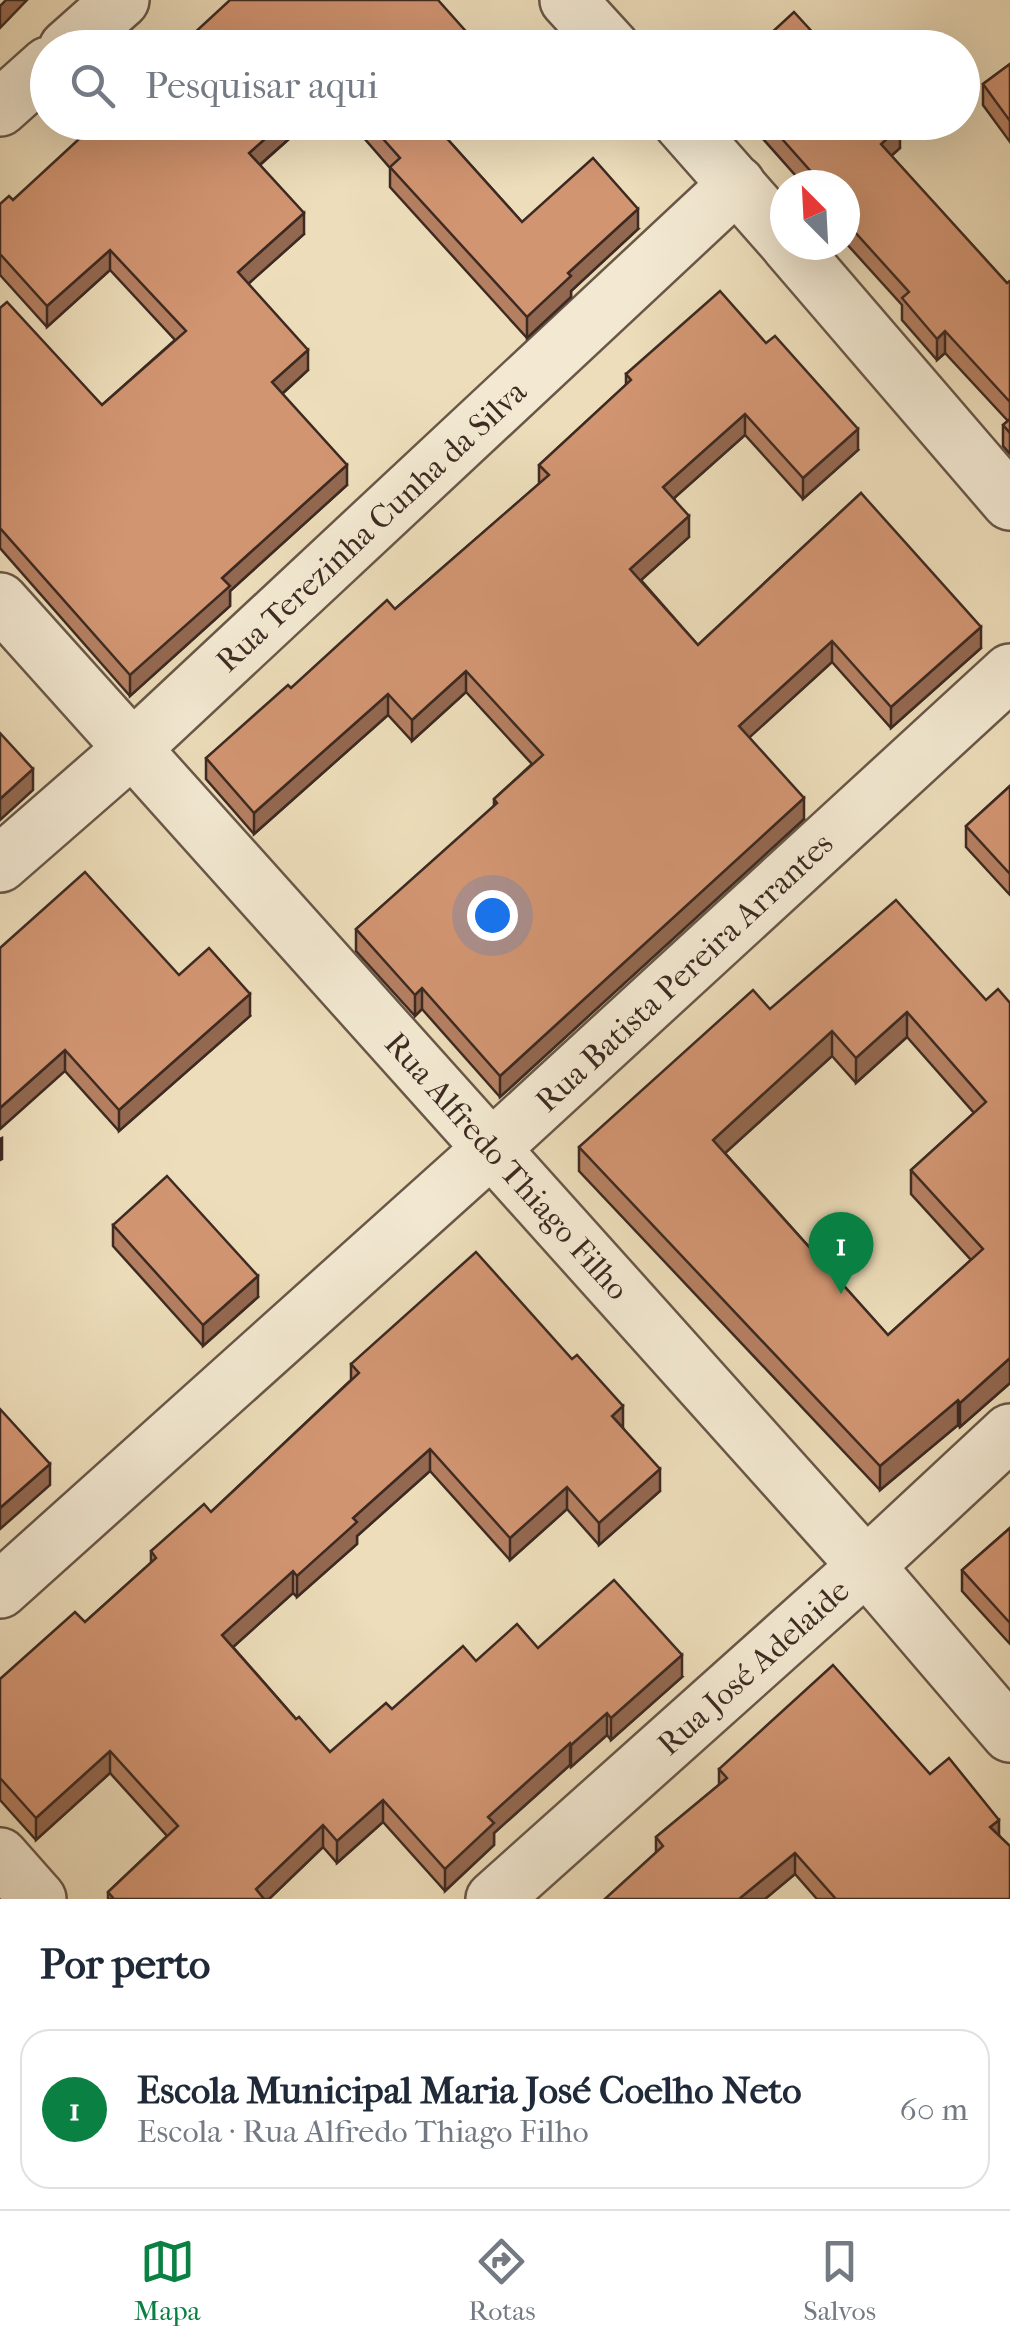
<!DOCTYPE html>
<html lang="pt">
<meta charset="utf-8">
<style>
body{margin:0;font-family:"IM FELL French Canon",serif;background:#f6f6f7;color:#1f2937}
.compass{position:absolute;left:770px;top:170px;width:90px;height:90px;border-radius:50%;background:#fff;box-shadow:0 10px 40px #0002;rotate:336deg}
.you{position:absolute;left:492px;top:915px;width:35px;height:35px;margin:-25px;border:8px solid #fff;border-radius:50%;background:#1a73e8;box-shadow:0 0 0 15px #1a73e833}
.badge{display:grid;place-items:center;width:65px;height:65px;border-radius:50%;background:#0b8043;color:#fff;font-size:32px;font-weight:700}
.pin{position:absolute;translate:-50% -82px;filter:drop-shadow(0 2px 5px #0008)}
.pin::after{content:'';position:absolute;top:52px;width:35px;height:30px;background:inherit;clip-path:polygon(0 0,100% 0,50% 100%)}
.list{margin:0;padding:0;list-style:none}
h2{display:flex;justify-content:space-between;align-items:center;height:130px;margin:0;padding:0 40px;font-size:42px}
h2 small{font-size:32px;font-weight:400;color:#747a83}
.list li{display:grid;grid-template-columns:65px 1fr auto;gap:30px;align-items:center;box-sizing:border-box;height:160px;margin:0 20px 20px;padding:0 20px;border:2px solid #e0e1e3;border-radius:30px}
.list b{display:block;font-size:38px;white-space:nowrap}
.list p{margin:0;font-size:32px;white-space:nowrap;color:#747a83}
.list em{font-size:32px;font-style:normal;color:#747a83}
.icon{flex:none;width:55px;height:55px;fill:none;stroke:currentColor;stroke-width:2;stroke-linecap:round;stroke-linejoin:round}
.map{position:relative;flex:none;width:1010px;height:1899px;overflow:hidden}
.search{position:absolute;background:#fff;box-shadow:0 10px 40px #0002;left:30px;right:30px;top:30px;height:110px;display:flex;align-items:center;gap:25px;box-sizing:border-box;padding:0 35px;border-radius:55px;color:#747a83;font-size:38px}
.sheet{height:310px;background:#fff}
nav{display:flex;justify-content:space-around;align-items:center;box-sizing:border-box;height:140px;border-top:2px solid #e0e1e3;background:#fff;font-size:28px;color:#747a83}
nav a{display:grid;justify-items:center;gap:5px}
nav .on{color:#0b8043}
.map>svg:first-child{display:block}
.lines{fill:none;stroke-linecap:round;stroke-linejoin:round}
.minor-casing{stroke:#695748;stroke-width:60}
.tertiary-casing{stroke:#695748;stroke-width:60}
.minor{stroke:#f3e9d2;stroke-width:55}
.tertiary{stroke:#f3e9d2;stroke-width:55}
.wall{fill:#b58062;stroke:#3d2a22;stroke-width:2.5;fill-rule:evenodd}
.shaded-wall{fill:#936850;stroke:#3d2a22;stroke-width:2.5}
.building{fill:#d29572;stroke:#3d2a22;stroke-width:2.5;fill-rule:evenodd}
.labels{text-anchor:middle;stroke-width:9;stroke-linejoin:round;paint-order:stroke}
.street-label{font-size:32px;fill:#3d2a22;stroke:#f3e9d2}
</style>
<div class="map">
<svg width="1010" height="1899" viewBox="0 0 1010 1899">
<rect width="100%" height="100%" fill="#edddba"/>
<filter id="stains"><feTurbulence type="fractalNoise" baseFrequency=".002" numOctaves="4"/><feColorMatrix values="0 0 0 0 .2 0 0 0 0 .09 0 0 0 0 .02 0 0 0 .5 -.17"/></filter>
<radialGradient id="worn" r=".72"><stop offset=".6" stop-color="#630" stop-opacity="0"/><stop offset="1" stop-color="#630" stop-opacity=".3"/></radialGradient>
<g class="lines">
<!-- minor casing -->
<g class="minor-casing">
<g id="minor">
<path d="M568,0l44,48"/>
<path d="M681,122l104,118"/>
<path d="M789,245l221,257"/>
<path d="M0,601l866,965 144,168"/>
<path d="M0,864l133,-116 604,-564"/>
<path d="M0,1590l492,-442 518,-476"/>
<path d="M0,1856l38,43"/>
<path d="M494,1899l372,-333 144,-134"/>
</g>
</g>
<!-- tertiary casing -->
<g class="tertiary-casing">
<g id="tertiary">
<path d="M67,48l54,-48"/>
<path d="M0,108l48,-43"/>
</g>
</g>
<!-- minor -->
<use href="#minor" class="minor"/>
<!-- tertiary -->
<use href="#tertiary" class="tertiary"/>
</g>
<!-- wall -->
<g class="wall">
<path d="M1010,64v78l-27,-37v-21z"/>
<path d="M108,122h200l-48,43 44,69 -56,50 60,86 -26,24 65,91 -117,106v15l-100,90 -130,-148v-240l102,97 73,-65 -65,-70 -63,57 -47,-52v-71l13,-4z"/>
<path d="M350,122h82l90,100 116,7 -67,62v6l-44,41 -137,-151v-19z"/>
<path d="M748,122h148l4,26 -9,8 116,127 3,-2v173l-7,-8v-21l5,-4 -63,-68 -8,7 -35,-40v-15l-57,-63v-57h-41z"/>
<path d="M626,374l232,76 -55,49 -58,-64 -71,63 15,39 -48,43 57,65 163,-152 120,155 -90,80 -59,-66 -83,75 55,82 -304,278 -78,-88 -7,7 -59,-65v-22l138,-122v-8l38,-35 -66,-72 -54,49 -24,-26 -134,119 -48,-55v-21l85,-70 104,-79 144,-125v-19l87,-80z"/>
<path d="M1010,786v109l-44,-48v-21z"/>
<path d="M0,948l179,27 71,41 -131,115 -54,-60z"/>
<path d="M986,1000l24,3v380l-50,44 -2,-2 -78,65 -301,-319v-24l191,-138zM907,1037l67,76 -63,57v24l60,66 -83,75 -163,-182 107,-97 24,27z"/>
<path d="M113,1225l145,72 -55,49 -90,-100z"/>
<path d="M351,1364l272,64 37,63 -61,54 -32,-36 -57,51 -80,-89 -73,65v8l-60,53 -4,-4 -60,54 63,72 34,33 62,-43 84,-48 62,-13 144,29 -71,63 -4,-5 -36,32 -1,-2 -76,68v12l-49,46 -62,-69 -46,41 -14,-16 -54,52h-161v-7l59,-56 -57,-63 -74,67 -36,-40v-121l85,-57 66,-59v-12l60,-39 140,-132z"/>
<path d="M1010,1528v116l-48,-53v-21z"/>
<path d="M719,1769l211,5 69,61 11,64h-193l-22,-25 -30,25h-160l51,-46v-16l63,-52z"/>
</g>
<!-- shaded-wall -->
<g class="shaded-wall">
<path d="M6,0h21l-27,28v-22z"/>
<path d="M284,122h24l-59,52v-21z"/>
<path d="M900,127v21l-19,17v-21z"/>
<path d="M638,209v20l-67,62v6l-44,41v-21l41,-44z"/>
<path d="M304,213v21l-66,59v-21z"/>
<path d="M110,250v20l-63,57v-21z"/>
<path d="M945,331v22l-8,7v-21z"/>
<path d="M308,350v20l-36,33v-21z"/>
<path d="M745,414v21l-82,73v-21z"/>
<path d="M858,429v21l-55,49v-21z"/>
<path d="M347,465v20l-117,106v15l-100,90v-21l92,-97z"/>
<path d="M689,516v21l-59,53v-21z"/>
<path d="M981,627v21l-90,80v-21z"/>
<path d="M832,641v21l-93,85v-21z"/>
<path d="M466,671v21l-54,49v-21z"/>
<path d="M388,694v21l-134,119v-21z"/>
<path d="M33,769v21l-33,30v-21z"/>
<path d="M804,798v21l-304,278v-21z"/>
<path d="M422,988v21l-7,7v-21z"/>
<path d="M250,994v22l-131,115v-21z"/>
<path d="M907,1012v25l-51,46v-25z"/>
<path d="M832,1031v25l-119,108v-24z"/>
<path d="M65,1050v21l-65,58v-21z"/>
<path d="M2,1138v21l-2,1v-21z"/>
<path d="M258,1276v21l-55,49v-21z"/>
<path d="M1010,1358v25l-50,44v-24z"/>
<path d="M958,1400v25l-78,65v-24z"/>
<path d="M623,1406v22l-11,-12z"/>
<path d="M430,1449v22l-73,65v8l-60,53v-21l56,-58z"/>
<path d="M50,1464v21l-50,44v-21z"/>
<path d="M660,1469v22l-61,54v-22z"/>
<path d="M567,1487v22l-57,51v-22z"/>
<path d="M293,1571v22l-71,64v-22z"/>
<path d="M682,1655v22l-71,63v-22z"/>
<path d="M607,1713v22l-36,32v-22z"/>
<path d="M570,1743v22l-76,68v12l-49,46v-22l43,-52z"/>
<path d="M110,1751v22l-74,67v-22z"/>
<path d="M383,1800v22l-46,41v-22z"/>
<path d="M999,1820v21l-9,-14z"/>
<path d="M323,1825v22l-54,52h-13v-10z"/>
<path d="M795,1853v21l-30,25h-26z"/>
</g>
<!-- building -->
<g class="building">
<path d="M230,0h208l41,46 -2,2h-299z"/>
<path d="M794,12l33,36h-72z"/>
<path d="M1010,64v57l-27,-37z"/>
<path d="M108,122h176l-35,31 55,60 -66,59 70,78 -36,32 75,83 -125,113 8,8 -100,89 -130,-147v-220l7,-6 95,103 84,-74 -76,-81 -63,56 -47,-52v-50l9,-8 4,4 79,-73 5,5z"/>
<path d="M368,122h64l90,100 71,-64 45,51 -70,64 3,3 -44,41 -137,-150 10,-9z"/>
<path d="M767,122h129l4,5 -19,17 126,139 3,-2v121l-65,-71 -8,8 -35,-41 7,-6 -64,-71v-36h-22z"/>
<path d="M720,291l46,52 9,-7 83,93 -55,49 -58,-64 -82,73 26,29 -59,53 68,76 163,-152 120,134 -90,80 -59,-66 -93,85 65,72 -304,278 -78,-88 -7,7 -59,-66 141,-126 -3,-4 49,-44 -77,-84 -54,49 -24,-26 -134,119 -48,-55 82,-73 3,3 96,-88 8,9 154,-134 -10,-10 92,-85 -5,-6z"/>
<path d="M1010,419v14l-7,-8z"/>
<path d="M0,733l33,36 -33,30z"/>
<path d="M1010,786v88l-44,-48z"/>
<path d="M85,872l94,103 30,-27 41,46 -131,116 -54,-60 -65,58v-160z"/>
<path d="M896,900l90,100 12,-11 12,14v355l-50,45 -2,-3 -78,66 -301,-319 174,-157 17,19zM907,1012l79,90 -75,68 72,79 -95,86 -175,-195 119,-109 24,27z"/>
<path d="M167,1176l91,100 -55,49 -90,-100z"/>
<path d="M476,1252l96,107 5,-4 46,51 -11,10 48,53 -61,54 -32,-36 -57,51 -80,-89 -77,69 4,4 -60,54 -4,-5 -71,64 74,84 3,-2 31,35 56,-49 6,6 71,-63 13,15 41,-37 21,24 76,-68 68,75 -71,63 -4,-5 -36,32 -1,-2 -82,74 6,6 -49,46 -62,-69 -46,41 -14,-16 -67,64 8,10h-150l-6,-7 70,-66 -68,-75 -74,67 -36,-40v-99l75,-67 10,10 71,-64 -5,-7 53,-47 7,8 148,-139 -8,-9z"/>
<path d="M0,1409l50,55 -50,44z"/>
<path d="M1010,1528v95l-48,-53z"/>
<path d="M833,1665l97,109 19,-16 50,62 -9,7 20,19v53h-174l-41,-46 -56,46h-134l58,-53 -7,-9 71,-59 -8,-9z"/>
</g>
<g class="labels">
<!-- street labels -->
<g class="street-label">
<text transform="translate(371 526) rotate(-43)" y="11">Rua Terezinha Cunha da Silva</text>
<text transform="translate(684 972) rotate(-43)" y="11">Rua Batista Pereira Arrantes</text>
<text transform="translate(507 1166) rotate(48)" y="11">Rua Alfredo Thiago Filho</text>
<text transform="translate(753 1667) rotate(-42)" y="11">Rua José Adelaide</text>
</g>
</g>
<rect width="100%" height="100%" filter="url(#stains)"/>
<rect width="100%" height="100%" fill="url(#worn)"/>
</svg>
<svg class="compass" viewBox="-18 -18 36 36"><path d="M0-13l5 13h-10z" fill="#e53935"/><path d="M0 13l5-13h-10z" fill="#747a83"/></svg>
<div class="you"></div>
<div class="pin badge" style="left:841px;top:1294px">1</div>
<div class="search"><svg class="icon" aria-label="search" viewBox="0 0 24 24"><circle cx="10" cy="10" r="6"/><path d="M15 15l6 6"/></svg>Pesquisar aqui</div>
</div>
<section class="sheet">
<h2>Por perto<small></small></h2>
<ul class="list">
<li><span class="badge">1</span><div><b>Escola Municipal Maria José Coelho Neto</b><p>Escola · Rua Alfredo Thiago Filho</p></div><em>60 m</em></li>
</ul>
</section>
<nav>
<a class="on"><svg class="icon" aria-label="map" viewBox="0 0 24 24"><path d="M3 6l6-2 6 2 6-2v14l-6 2-6-2-6 2zM9 4v14M15 6v14"/></svg>Mapa</a>
<a><svg class="icon" aria-label="directions" viewBox="0 0 24 24"><path d="M12 3l9 9-9 9-9-9zM9 14v-3h6M13 9l2 2-2 2"/></svg>Rotas</a>
<a><svg class="icon" aria-label="saved" viewBox="0 0 24 24"><path d="M7 4h10v16l-5-4-5 4z"/></svg>Salvos</a>
</nav>
